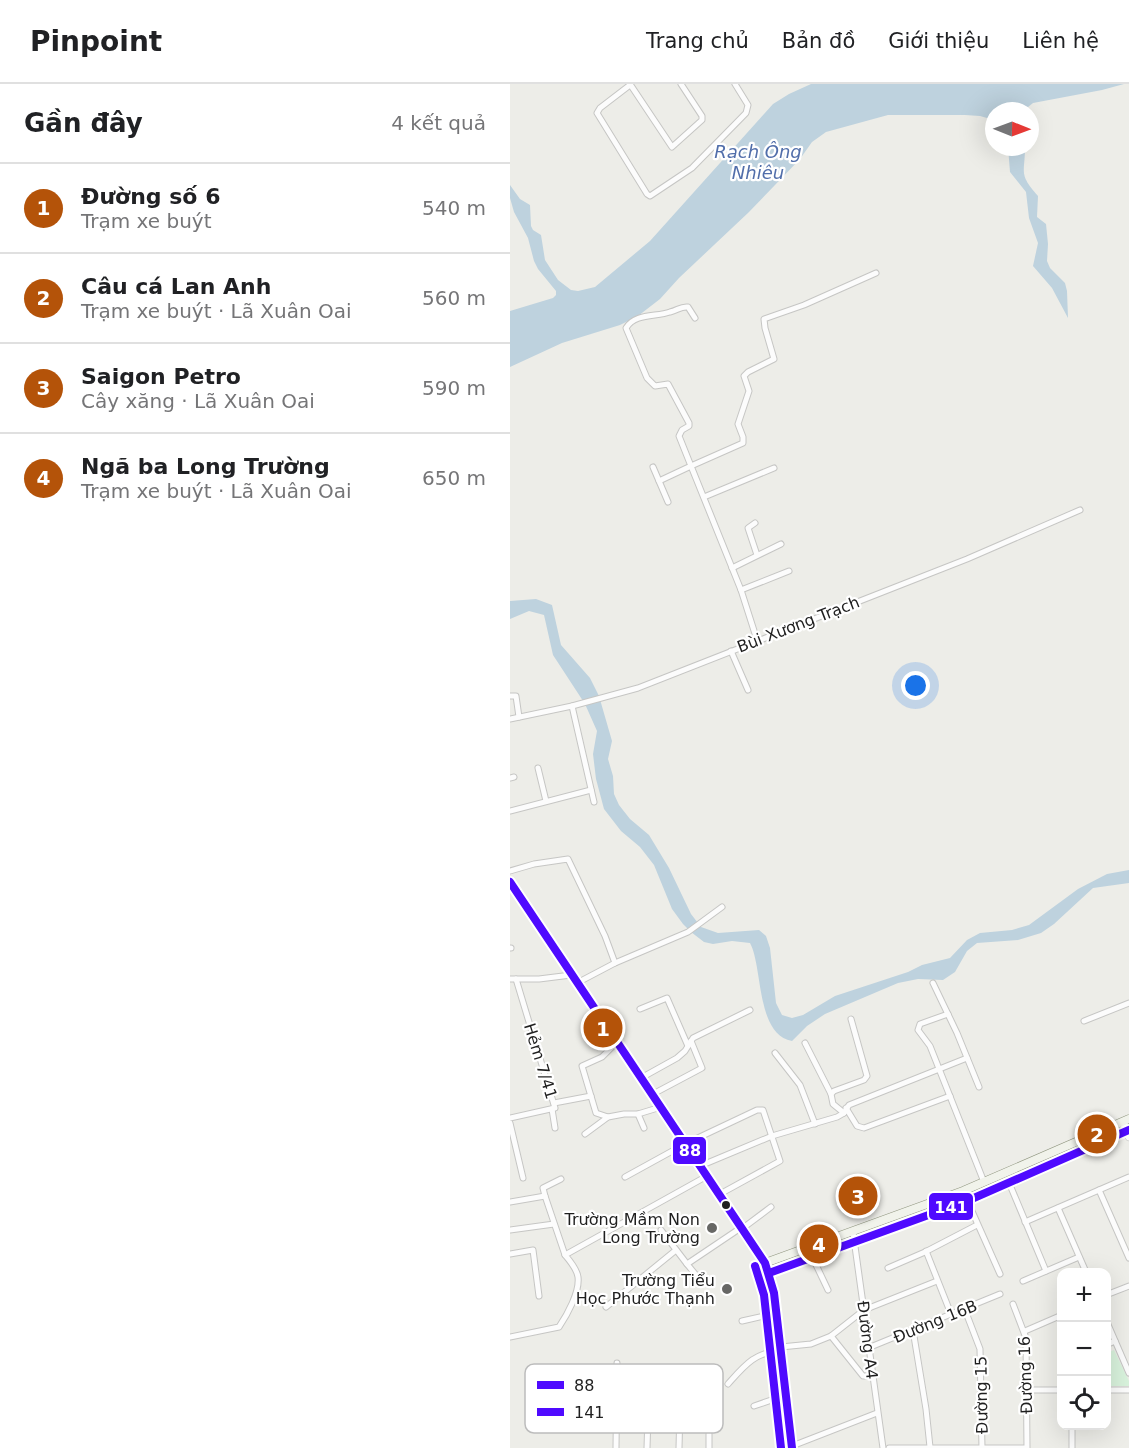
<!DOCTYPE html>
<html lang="vi">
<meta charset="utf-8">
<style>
body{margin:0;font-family:"DejaVu Sans",sans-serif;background:#f2f2f2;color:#202124}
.controls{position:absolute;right:18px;bottom:18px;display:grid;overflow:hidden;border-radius:12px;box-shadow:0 6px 24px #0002}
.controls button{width:54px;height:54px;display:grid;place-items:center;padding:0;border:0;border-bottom:2px solid #e0e0e0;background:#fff;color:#202124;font:30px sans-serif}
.compass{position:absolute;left:475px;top:18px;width:54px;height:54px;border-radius:50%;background:#fff;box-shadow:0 6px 24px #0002;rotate:91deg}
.you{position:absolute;left:406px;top:602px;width:21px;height:21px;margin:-15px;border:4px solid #fff;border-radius:50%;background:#1a73e8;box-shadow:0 0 0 9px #1a73e833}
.badge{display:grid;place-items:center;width:39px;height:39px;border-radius:50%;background:#b45309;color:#fff;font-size:20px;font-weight:700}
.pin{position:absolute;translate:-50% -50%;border:3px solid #fff;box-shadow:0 2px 6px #0006}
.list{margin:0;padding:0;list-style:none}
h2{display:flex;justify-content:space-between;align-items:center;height:78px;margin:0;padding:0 24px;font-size:26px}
h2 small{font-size:20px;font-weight:400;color:#757577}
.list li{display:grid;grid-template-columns:39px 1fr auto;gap:18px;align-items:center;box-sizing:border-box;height:90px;padding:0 24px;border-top:2px solid #e0e0e0}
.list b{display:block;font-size:22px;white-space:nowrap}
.list p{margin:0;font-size:20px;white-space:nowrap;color:#757577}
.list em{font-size:20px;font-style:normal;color:#757577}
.icon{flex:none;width:33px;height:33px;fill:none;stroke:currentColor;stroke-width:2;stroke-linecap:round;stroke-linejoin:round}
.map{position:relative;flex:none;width:619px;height:1364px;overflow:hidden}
header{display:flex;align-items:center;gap:36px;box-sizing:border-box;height:84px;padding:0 30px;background:#fff;border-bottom:2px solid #e0e0e0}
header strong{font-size:28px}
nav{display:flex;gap:33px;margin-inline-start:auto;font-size:21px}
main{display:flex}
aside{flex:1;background:#fff}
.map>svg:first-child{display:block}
.park{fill:#d8f2dc}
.water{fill:#bed2de}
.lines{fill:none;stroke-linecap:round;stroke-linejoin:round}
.minor-casing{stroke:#c6c6c4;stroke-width:7}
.tertiary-casing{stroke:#c6c6c4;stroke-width:8}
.secondary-casing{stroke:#919781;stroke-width:9}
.minor{stroke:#fcfcfc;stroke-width:5}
.tertiary{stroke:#fcfcfc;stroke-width:7}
.secondary{stroke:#f1f3eb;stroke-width:8}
.bus-1-casing{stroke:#fff;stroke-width:12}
.bus-2-casing{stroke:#fff;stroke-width:12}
.bus-1{stroke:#4f0aff;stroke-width:8}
.bus-2{stroke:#4f0aff;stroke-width:8}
.bus-dot{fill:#1f1f1f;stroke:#fff;stroke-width:2}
.poi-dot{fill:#676765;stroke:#fff;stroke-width:2}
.labels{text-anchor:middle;stroke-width:4.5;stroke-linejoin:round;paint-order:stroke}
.street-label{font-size:16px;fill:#1f1f1f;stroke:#fff}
.poi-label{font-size:16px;fill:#1f1f1f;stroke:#fff;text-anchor:end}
.water-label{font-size:18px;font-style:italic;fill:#516eaa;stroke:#fff}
.key{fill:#fff;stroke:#bcbcbc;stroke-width:1.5}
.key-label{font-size:16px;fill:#1f1f1f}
.line-badge{stroke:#fff;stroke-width:2}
.badge-label{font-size:16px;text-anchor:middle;font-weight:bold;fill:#fff}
</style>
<header>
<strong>Pinpoint</strong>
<nav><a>Trang chủ</a><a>Bản đồ</a><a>Giới thiệu</a><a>Liên hệ</a></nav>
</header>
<main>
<aside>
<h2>Gần đây<small>4 kết quả</small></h2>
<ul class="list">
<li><span class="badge">1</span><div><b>Đường số 6</b><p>Trạm xe buýt</p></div><em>540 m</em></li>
<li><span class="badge">2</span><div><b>Câu cá Lan Anh</b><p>Trạm xe buýt · Lã Xuân Oai</p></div><em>560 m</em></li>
<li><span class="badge">3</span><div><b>Saigon Petro</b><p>Cây xăng · Lã Xuân Oai</p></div><em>590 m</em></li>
<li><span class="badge">4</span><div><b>Ngã ba Long Trường</b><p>Trạm xe buýt · Lã Xuân Oai</p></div><em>650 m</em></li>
</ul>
</aside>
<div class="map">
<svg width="619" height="1364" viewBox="0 0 619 1364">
<rect width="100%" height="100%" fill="#edede8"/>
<!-- park -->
<path class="park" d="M604,1266l15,31v5h-22v-33z"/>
<!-- water -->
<g class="water">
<path d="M301,0h313l-22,6 -69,13 -10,8h-29v9l-14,-4 -15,-1h-77l-62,17 -14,10 -12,17 -51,53 -70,66 -19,21 -22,17 -18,9 -58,18 -52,24v-56l43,-13 3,-3v-4l-18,-22 -4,-8 -6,-23 -14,-26 -4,-14v-13l10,14 10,6 1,21 2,4 8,5 4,25 13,20 13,10 7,1 17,-4 55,-46 123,-137 16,-10z"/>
<path d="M498,63h17c0,27 -7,26 13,49l-1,21 9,7 2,20 -1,17 3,7 15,15 2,8 1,27 -16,-30 -19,-22 5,-23 -9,-25 -3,-26 -16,-20z"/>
<path d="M26,515l16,6 9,40 29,33 9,18 13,45 -4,18 5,17 1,18 5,11 11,14 19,16 20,33 22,46 10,13 17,6 41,-3 7,6 4,12 6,55 6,12 10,3 11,-3 32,-19 73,-24 14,-7 28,-7 17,-18 13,-7 32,-3 17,-5 49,-36 29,-15 22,-4v13l-36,5 -39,36 -13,9 -23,7 -41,3 -10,8 -12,21 -12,8 -25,-1 -20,4 -73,31 -18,12 -15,15c-36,-6 -29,-74 -42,-98l-18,-2 -19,3 -9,-2 -13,-10 -8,-8 -11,-15 -18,-44 -14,-18 -19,-16 -17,-22 -8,-30 -3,-25 4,-23 -12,-27 -32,-49 -9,-40 -15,-4 -19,8v-18z"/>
</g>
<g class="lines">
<!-- minor casing -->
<g class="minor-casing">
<g id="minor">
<path d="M120,0l42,63 30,-27v-4l-21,-32"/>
<path d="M120,1l-30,23 -3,5 50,81 3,2 42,-28 54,-55 2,-8 -13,-21"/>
<path d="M143,383l15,35"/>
<path d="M149,397l32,-15 -12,-30 3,-6 7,-4v-3l-21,-39 -13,2 -8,-8 -21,-50c9,-15 30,-11 44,-16 8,-2 11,-6 18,-5l7,11"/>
<path d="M194,413l70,-29"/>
<path d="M245,439l-7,5 9,27"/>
<path d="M222,484l49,-24"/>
<path d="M231,506l48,-19"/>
<path d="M247,556l-16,-50 -50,-124 52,-23v-6l-5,-13 11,-33 -5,-15 4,-4 26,-13 -9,-31 -1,-9 40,-14 72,-32"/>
<path d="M221,567l17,39"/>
<path d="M0,612h6l3,21"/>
<path d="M62,622l22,96"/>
<path d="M0,635l62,-13 66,-18 329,-129 113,-49"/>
<path d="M28,684l8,33"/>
<path d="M0,694l4,-1"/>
<path d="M0,727l81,-21"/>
<path d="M0,787l24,-7 34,-5 37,77 10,27"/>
<path d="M0,864h1"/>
<path d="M0,895h29l32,-4"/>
<path d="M67,899l38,-20 73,-31 34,-25"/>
<path d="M423,899l24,50 22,54"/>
<path d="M130,925l27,-11 21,48"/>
<path d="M438,930l-28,10 -2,6 12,16 54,136"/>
<path d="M574,937l45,-18"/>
<path d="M295,959l26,51"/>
<path d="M265,969l25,32 15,39"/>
<path d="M131,994l36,-20 8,-7 8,-13 57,-28"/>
<path d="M143,1010l49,-26 -11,-27"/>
<path d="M44,1019l37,-7"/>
<path d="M336,1024l11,18 7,2 86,-32"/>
<path d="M42,1025l3,19"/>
<path d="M334,1029l-11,-9 -2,-10 3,-3 30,-11 3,-4 -16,-57"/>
<path d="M128,1030l6,14"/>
<path d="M98,1033l-12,-4 -14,-47 20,-9 15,-15"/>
<path d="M0,1034l45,-10 -39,-129"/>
<path d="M0,1039l13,55"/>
<path d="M75,1050l23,-17 16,-3h14l23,-7"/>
<path d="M190,1082l72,-30 65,-19 7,-4 5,-8 118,-47"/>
<path d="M115,1093l60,-33 72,-34h6l17,51 -60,33"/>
<path d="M500,1101l36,86"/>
<path d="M589,1106l30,68"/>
<path d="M453,1107l37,83"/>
<path d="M35,1112l20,59"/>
<path d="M0,1118l35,-6 -2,-8 18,-9"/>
<path d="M548,1124l28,64"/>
<path d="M515,1138l104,-45"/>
<path d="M233,1144l28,-21"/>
<path d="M0,1146l44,-6"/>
<path d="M151,1146l26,34 55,-37"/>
<path d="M343,1148l30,216"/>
<path d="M298,1164l20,42"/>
<path d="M416,1167l25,63"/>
<path d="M0,1170l23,-4 6,46"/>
<path d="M177,1180l9,11"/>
<path d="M378,1184l37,-16 52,-27"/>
<path d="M513,1197l56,-24"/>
<path d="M596,1211l23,-9"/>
<path d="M96,1223l70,-57"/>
<path d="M455,1226l15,39 2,99"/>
<path d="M596,1236l23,53"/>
<path d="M232,1237l35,-8"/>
<path d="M403,1246l13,79 4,38"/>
<path d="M515,1247l37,-16"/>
<path d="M321,1252l32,40h10"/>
<path d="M0,1253l49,-10c8,-12 21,-35 19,-50 -1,-8 -8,-16 -13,-22l142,-79"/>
<path d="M596,1261l9,-4"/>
<path d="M271,1263l30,-3 20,-8 33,-26 73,-29"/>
<path d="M358,1264l132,-54"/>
<path d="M218,1300c17,-19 26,-31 53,-34"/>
<path d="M516,1306h36"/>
<path d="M596,1306h23"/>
<path d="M244,1322l32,-11"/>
<path d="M562,1342v22"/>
<path d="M282,1362l85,-33"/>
<path d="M106,1364l1,-85"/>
<path d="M137,1364l2,-66"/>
<path d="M169,1364l1,-40"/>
<path d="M199,1364v-14"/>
<path d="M379,1364h138l-1,-110 -13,-34"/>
</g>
</g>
<!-- tertiary casing -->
<g class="tertiary-casing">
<path id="tertiary" d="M613,1038l6,15"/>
</g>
<!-- secondary casing -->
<g class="secondary-casing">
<g id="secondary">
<path d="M0,798l255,381 9,30 18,155"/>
<path d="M255,1179l198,-72 166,-72"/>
</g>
</g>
<!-- minor -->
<use href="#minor" class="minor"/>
<!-- tertiary -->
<use href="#tertiary" class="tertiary"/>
<!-- secondary -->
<use href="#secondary" class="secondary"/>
<!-- bus-1 casing -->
<g class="bus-1-casing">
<path id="bus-1" d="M0,798l255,381 9,30 18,155"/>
</g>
<!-- bus-2 casing -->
<g class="bus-2-casing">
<g id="bus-2">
<path d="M245,1182l9,29 17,153"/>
<path d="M259,1189l198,-72 162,-71"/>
</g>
</g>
<!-- bus-1 -->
<use href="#bus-1" class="bus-1"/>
<!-- bus-2 -->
<use href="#bus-2" class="bus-2"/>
</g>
<!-- markers -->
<circle class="bus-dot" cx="216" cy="1121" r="5"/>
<g class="poi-dot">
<circle cx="202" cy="1144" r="6"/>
<circle cx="217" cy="1205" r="6"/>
</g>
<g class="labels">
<!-- street labels -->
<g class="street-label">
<text transform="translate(288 540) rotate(-21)" y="6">Bùi Xương Trạch</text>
<text transform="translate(31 977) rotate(73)" y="6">Hẻm 7/41</text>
<text transform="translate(425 1237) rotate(-22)" y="6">Đường 16B</text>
<text transform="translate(358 1256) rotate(83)" y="6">Đường A4</text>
<text transform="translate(515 1291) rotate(-92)" y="6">Đường 16</text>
<text transform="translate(471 1311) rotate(-91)" y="6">Đường 15</text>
</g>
<!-- poi labels -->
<g class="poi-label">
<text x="190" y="1141">Trường Mầm Non<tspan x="190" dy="18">Long Trường</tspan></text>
<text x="205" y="1202">Trường Tiểu<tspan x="205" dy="18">Học Phước Thạnh</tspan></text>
</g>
<!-- water labels -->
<g class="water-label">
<text x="248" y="74">Rạch Ông<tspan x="248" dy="21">Nhiêu</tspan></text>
</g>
</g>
<!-- legend -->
<rect x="15" y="1280" width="198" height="69" rx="9" class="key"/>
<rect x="27" y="1297" width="27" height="8" fill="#4f0aff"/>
<rect x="27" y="1324" width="27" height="8" fill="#4f0aff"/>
<g class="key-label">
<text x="64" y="1307">88</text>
<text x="64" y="1334">141</text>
</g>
<g class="line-badge">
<rect x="162" y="1052" width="35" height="29" rx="6" fill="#4f0aff"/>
<rect x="418" y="1108" width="46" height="29" rx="6" fill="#4f0aff"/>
</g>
<g class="badge-label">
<text x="180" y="1072">88</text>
<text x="441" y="1129">141</text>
</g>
</svg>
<div class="controls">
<button>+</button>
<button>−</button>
<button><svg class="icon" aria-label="locate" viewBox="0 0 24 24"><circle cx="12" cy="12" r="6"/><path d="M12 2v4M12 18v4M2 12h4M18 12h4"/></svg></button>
</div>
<svg class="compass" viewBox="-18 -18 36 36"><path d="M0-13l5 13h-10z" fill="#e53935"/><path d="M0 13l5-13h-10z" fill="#757577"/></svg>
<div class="you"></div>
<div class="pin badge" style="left:93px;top:944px">1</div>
<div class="pin badge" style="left:587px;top:1050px">2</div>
<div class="pin badge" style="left:348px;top:1112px">3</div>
<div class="pin badge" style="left:309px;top:1160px">4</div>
</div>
</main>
